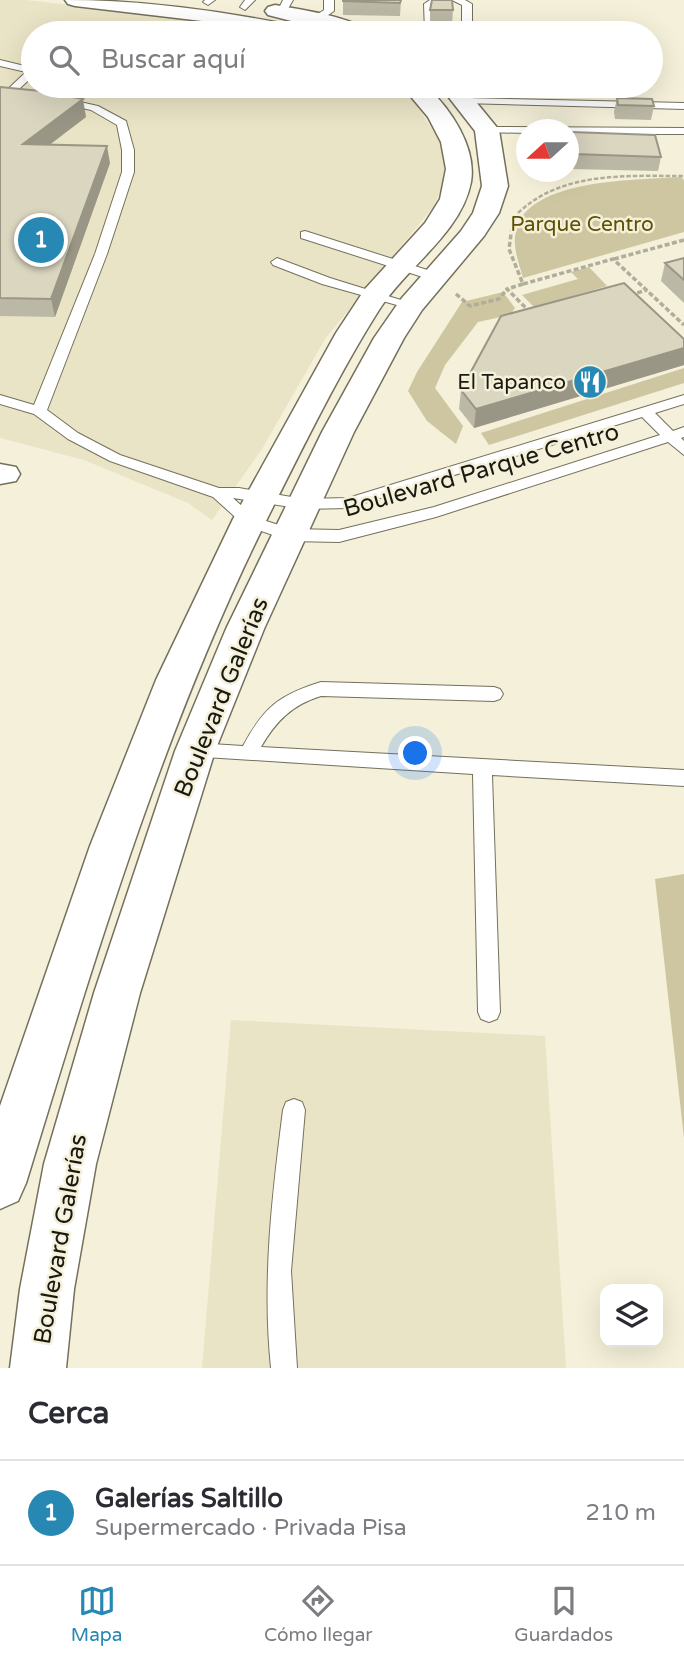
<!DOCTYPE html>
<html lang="es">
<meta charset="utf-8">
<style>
body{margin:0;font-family:"Varela Round",sans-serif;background:#f7f7f7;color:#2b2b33}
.controls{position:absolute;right:21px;bottom:21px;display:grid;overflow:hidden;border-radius:14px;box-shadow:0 7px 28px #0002}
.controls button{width:63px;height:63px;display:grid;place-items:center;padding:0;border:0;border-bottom:2px solid #e1e1e2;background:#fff;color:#2b2b33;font:35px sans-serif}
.compass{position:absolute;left:516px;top:119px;width:63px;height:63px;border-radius:50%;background:#fff;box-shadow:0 7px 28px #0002;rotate:249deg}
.you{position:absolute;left:416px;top:754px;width:24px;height:24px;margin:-18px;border:5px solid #fff;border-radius:50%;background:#1a73e8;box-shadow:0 0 0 10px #1a73e833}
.badge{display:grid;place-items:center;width:46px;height:46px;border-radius:50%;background:#2688b3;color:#fff;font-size:23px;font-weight:700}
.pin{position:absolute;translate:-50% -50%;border:4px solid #fff;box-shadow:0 2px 7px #0006}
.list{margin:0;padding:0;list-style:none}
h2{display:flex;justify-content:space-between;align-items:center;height:91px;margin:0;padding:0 28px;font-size:30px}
h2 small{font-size:23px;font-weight:400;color:#7c7c81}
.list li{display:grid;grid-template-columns:46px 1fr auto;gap:21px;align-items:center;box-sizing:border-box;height:105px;padding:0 28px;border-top:2px solid #e1e1e2}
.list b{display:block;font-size:26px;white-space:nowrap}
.list p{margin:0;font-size:23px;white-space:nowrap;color:#7c7c81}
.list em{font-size:23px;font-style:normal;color:#7c7c81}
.icon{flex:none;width:38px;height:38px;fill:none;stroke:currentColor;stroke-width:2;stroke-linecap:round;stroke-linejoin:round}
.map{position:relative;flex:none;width:684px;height:1368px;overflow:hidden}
.search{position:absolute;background:#fff;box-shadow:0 7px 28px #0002;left:21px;right:21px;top:21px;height:77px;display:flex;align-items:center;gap:18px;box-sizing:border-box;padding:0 24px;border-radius:38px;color:#7c7c81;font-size:26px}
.sheet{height:196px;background:#fff}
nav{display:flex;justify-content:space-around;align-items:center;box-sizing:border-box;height:98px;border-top:2px solid #e1e1e2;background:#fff;font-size:19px;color:#7c7c81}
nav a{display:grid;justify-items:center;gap:4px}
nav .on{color:#2688b3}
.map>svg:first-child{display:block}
.built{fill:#eae4c6}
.green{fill:#cec6a0}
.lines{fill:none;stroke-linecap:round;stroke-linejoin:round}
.service-casing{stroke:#74705c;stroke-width:2}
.minor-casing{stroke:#74705c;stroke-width:3}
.tertiary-casing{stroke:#74705c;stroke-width:3}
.path-far1{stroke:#b0ad9b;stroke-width:2.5;stroke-dasharray:4.5 2;stroke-linecap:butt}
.path{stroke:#b0ad9b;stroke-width:3.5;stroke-dasharray:5 2.5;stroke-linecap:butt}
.service{fill:#fff;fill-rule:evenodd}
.minor{fill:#fff;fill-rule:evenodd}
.tertiary{fill:#fff;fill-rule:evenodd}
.wall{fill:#bbb8a5}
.shaded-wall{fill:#999686}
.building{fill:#dad6c0;stroke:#999686;stroke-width:2}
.labels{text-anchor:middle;stroke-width:5;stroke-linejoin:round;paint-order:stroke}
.far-park-label{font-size:21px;fill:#5f5104;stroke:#f4f0d9}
.far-poi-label{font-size:21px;fill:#1a1911;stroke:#f4f0d9;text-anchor:end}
.street-label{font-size:24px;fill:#1a1911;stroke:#f4f0d9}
</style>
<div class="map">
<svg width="684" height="1368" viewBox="0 0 684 1368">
<rect width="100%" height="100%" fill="#f4f0d9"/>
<!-- built -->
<g class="built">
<path d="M0,0h25l149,16 108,17h-249v53h365l14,13 28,42 5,25 -4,23 -7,17 -109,133 -63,110 -50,71 -24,-17 -104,-43 -84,-22z"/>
<path d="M231,1020l314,16 21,332h-364z"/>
</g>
<!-- green -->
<g class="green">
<path d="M681,177l3,3v52l-161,46c-4,-15 -11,-31 -7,-47 11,-53 123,-51 165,-54z"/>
<path d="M589,267l18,19 -73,21 -12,-12 56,-16 -7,-7z"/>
<path d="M503,292l12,16 -5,7 -32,7 -33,43 -10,23 28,38 -7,18 -29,-23 -19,-30 9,-19 45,-70z"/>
<path d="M684,368v15l-195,62 -8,-12z"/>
<path d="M684,874v264l-29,-259z"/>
</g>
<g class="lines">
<!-- service casing -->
<g class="service-casing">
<g id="service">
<path d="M205,0h10l-7,5 -5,-3z"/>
<path d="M245,0h10l-10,10 -5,-3z"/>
<path d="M283,0h10l-8,14 -3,1 -5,-3z"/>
<path d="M324,0h10v11l-16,11h-6v-4l12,-8z"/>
<path d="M430,0h12l-8,5 1,28h-10l-1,-29z"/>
<path d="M452,0h13l7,4v29h-10v-28z"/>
<path d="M0,60l33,8v8l-15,14 2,3 15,3v4l-23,-3 -4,-8 18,-17 -26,-6z"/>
<path d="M62,98l36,8 28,15 8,29v22l-27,82 -60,156 31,23 42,22 99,33h20l64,11 45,-1 336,-103v9l-29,9 18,18 11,-4v10l-3,1 3,3v14l-16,-13 -232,75 -97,25 -49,-1 -46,-16 -31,-28 -103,-36 -42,-22 -34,-25 -34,-10v-9l34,10 61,-151 27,-82v-22l-5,-25 -26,-15 -33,-7 -1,-2zM642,417l18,18 -226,72 -95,23 -48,-1 -37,-12 -21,-19 70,11 45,-1z"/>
<path d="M465,98l219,5v6l-223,-6v-4z"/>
<path d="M487,127l197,1v6h-116v-4h-42v3l-43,-1 -1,-2z"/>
<path d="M305,231l135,43 2,3 -2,3h-8l-131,-42v-6z"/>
<path d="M277,258l53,20 87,27 -6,4 -89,-25 -49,-19 -2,-3z"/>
<path d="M321,682l173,5 6,2 3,5 -3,5 -6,2 -173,-5c-29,9 -45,25 -60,51l423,23v16l-192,-11 8,237 -3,7 -8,3 -8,-3 -3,-7 -5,-238 -284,-18 -3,-5 3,-5 6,-3 48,3c21,-39 36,-51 78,-64z"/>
<path d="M294,1099l8,3 3,8 -14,161 6,97h-26c-9,-87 1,-172 12,-258l3,-8z"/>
</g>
</g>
<!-- minor casing -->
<g class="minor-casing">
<path id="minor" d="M0,464l16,3 4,7 -4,7 -16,3z"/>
</g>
<!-- tertiary casing -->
<g class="tertiary-casing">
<g id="tertiary">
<path d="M65,0c80,0 157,11 236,27l7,2 4,4h-42l-51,-10 -144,-17 -7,-2z"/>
<path d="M275,5c21,4 82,12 94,28h-31l-70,-18 -3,-4 3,-4z"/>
<path d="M402,86h24c24,22 51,61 45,96 -10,52 -65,85 -92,128 -40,63 -78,141 -112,209 -105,212 -172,439 -241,664l-8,18 -18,8v-103l90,-260 66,-166 77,-161 103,-186 29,-44 60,-66 15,-24 6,-30 -5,-27 -13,-25z"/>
<path d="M440,86h23l36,44 9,56 -9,27 -15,23 -62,74 -18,28 -50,94 -90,197 -49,122 -75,242 -44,171 -22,125 -8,79h-56l10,-79 24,-125 50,-171 81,-242 51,-122 96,-197 52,-94 27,-39 60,-68 12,-18 9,-27 -7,-55z"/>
</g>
</g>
<!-- path-far1 -->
<path class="path-far1" d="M518,213c44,-42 109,-37 166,-37"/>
<!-- path -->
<g class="path">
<path d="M512,227l-3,22 14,35 90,-25 71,66"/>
<path d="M614,259l70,-19"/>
<path d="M523,284l-16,5 22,22"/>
<path d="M456,294l14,12 29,-7 8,-10"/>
<path d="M630,295l17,-5"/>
</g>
<!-- service -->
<use href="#service" class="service"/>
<!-- minor -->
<use href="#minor" class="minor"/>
<!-- tertiary -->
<use href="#tertiary" class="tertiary"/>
</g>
<!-- wall -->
<g class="wall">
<path d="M343,0h58l-1,16 -57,-1z"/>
<path d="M430,10h23l-1,14 -22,-1z"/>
<path d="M0,87l86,30 -37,28 61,18 -55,154 -55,-1z"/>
<path d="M617,98l37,8 -3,14 -36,-1 -1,-7z"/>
<path d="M570,132l91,25 -3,14 -87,-2 -2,-15z"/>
<path d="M684,258v45l-23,-22 4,-18z"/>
<path d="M684,339v26l-210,63 -15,-19 2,-19z"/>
</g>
<!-- shaded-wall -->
<g class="shaded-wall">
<path d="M83,99l3,18 -59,45 -4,-18z"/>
<path d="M107,146l3,17 -55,154 -4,-18z"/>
<path d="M684,348v17l-210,63 2,-19z"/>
</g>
<!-- building -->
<g class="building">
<path d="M343,0h58l-1,3 -57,-2z"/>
<path d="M432,0h20l1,10h-23z"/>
<path d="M0,87l41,4 42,8 -60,45 84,2 -56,153 -51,-1z"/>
<path d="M617,98l35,1 2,7 -36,-1z"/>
<path d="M570,132l85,3 6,22 -88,-3z"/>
<path d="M684,258v22l-19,-17z"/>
<path d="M624,283l60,56v9l-208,61 -15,-19 40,-74z"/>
</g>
<!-- icons -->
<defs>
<g id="restaurant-disc" transform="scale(1.75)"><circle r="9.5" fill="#2688b3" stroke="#f4f0d9"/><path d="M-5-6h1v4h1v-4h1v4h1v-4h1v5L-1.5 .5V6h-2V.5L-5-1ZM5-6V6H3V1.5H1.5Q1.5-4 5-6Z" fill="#fff"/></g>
</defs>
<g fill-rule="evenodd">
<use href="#restaurant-disc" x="590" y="382"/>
</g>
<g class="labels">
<!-- far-park labels -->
<g class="far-park-label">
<text x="582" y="231">Parque Centro</text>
</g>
<!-- far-poi labels -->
<g class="far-poi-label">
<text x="566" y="389">El Tapanco</text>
</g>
<!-- street labels -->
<g class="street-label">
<text transform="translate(481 470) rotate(-16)" y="8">Boulevard Parque Centro</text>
<text transform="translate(221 697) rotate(-68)" y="8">Boulevard Galerías</text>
<text transform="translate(60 1239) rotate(-80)" y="8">Boulevard Galerías</text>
</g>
</g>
</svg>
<div class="controls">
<button><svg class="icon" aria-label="layers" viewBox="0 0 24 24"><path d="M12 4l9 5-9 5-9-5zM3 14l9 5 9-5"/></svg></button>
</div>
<svg class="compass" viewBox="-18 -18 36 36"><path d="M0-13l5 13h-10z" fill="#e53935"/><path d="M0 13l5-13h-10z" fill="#7c7c81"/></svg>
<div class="you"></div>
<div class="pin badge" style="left:41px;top:240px">1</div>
<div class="search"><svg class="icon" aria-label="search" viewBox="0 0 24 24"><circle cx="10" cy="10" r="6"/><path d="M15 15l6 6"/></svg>Buscar aquí</div>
</div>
<section class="sheet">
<h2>Cerca<small></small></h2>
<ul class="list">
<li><span class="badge">1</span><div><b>Galerías Saltillo</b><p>Supermercado · Privada Pisa</p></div><em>210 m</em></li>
</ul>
</section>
<nav>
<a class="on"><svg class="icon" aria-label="map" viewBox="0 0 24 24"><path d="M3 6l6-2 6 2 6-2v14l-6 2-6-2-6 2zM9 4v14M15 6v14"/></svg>Mapa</a>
<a><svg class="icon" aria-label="directions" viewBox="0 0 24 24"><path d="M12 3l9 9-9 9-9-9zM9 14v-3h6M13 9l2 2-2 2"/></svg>Cómo llegar</a>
<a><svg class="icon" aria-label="saved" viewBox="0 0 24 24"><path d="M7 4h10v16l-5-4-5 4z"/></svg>Guardados</a>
</nav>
